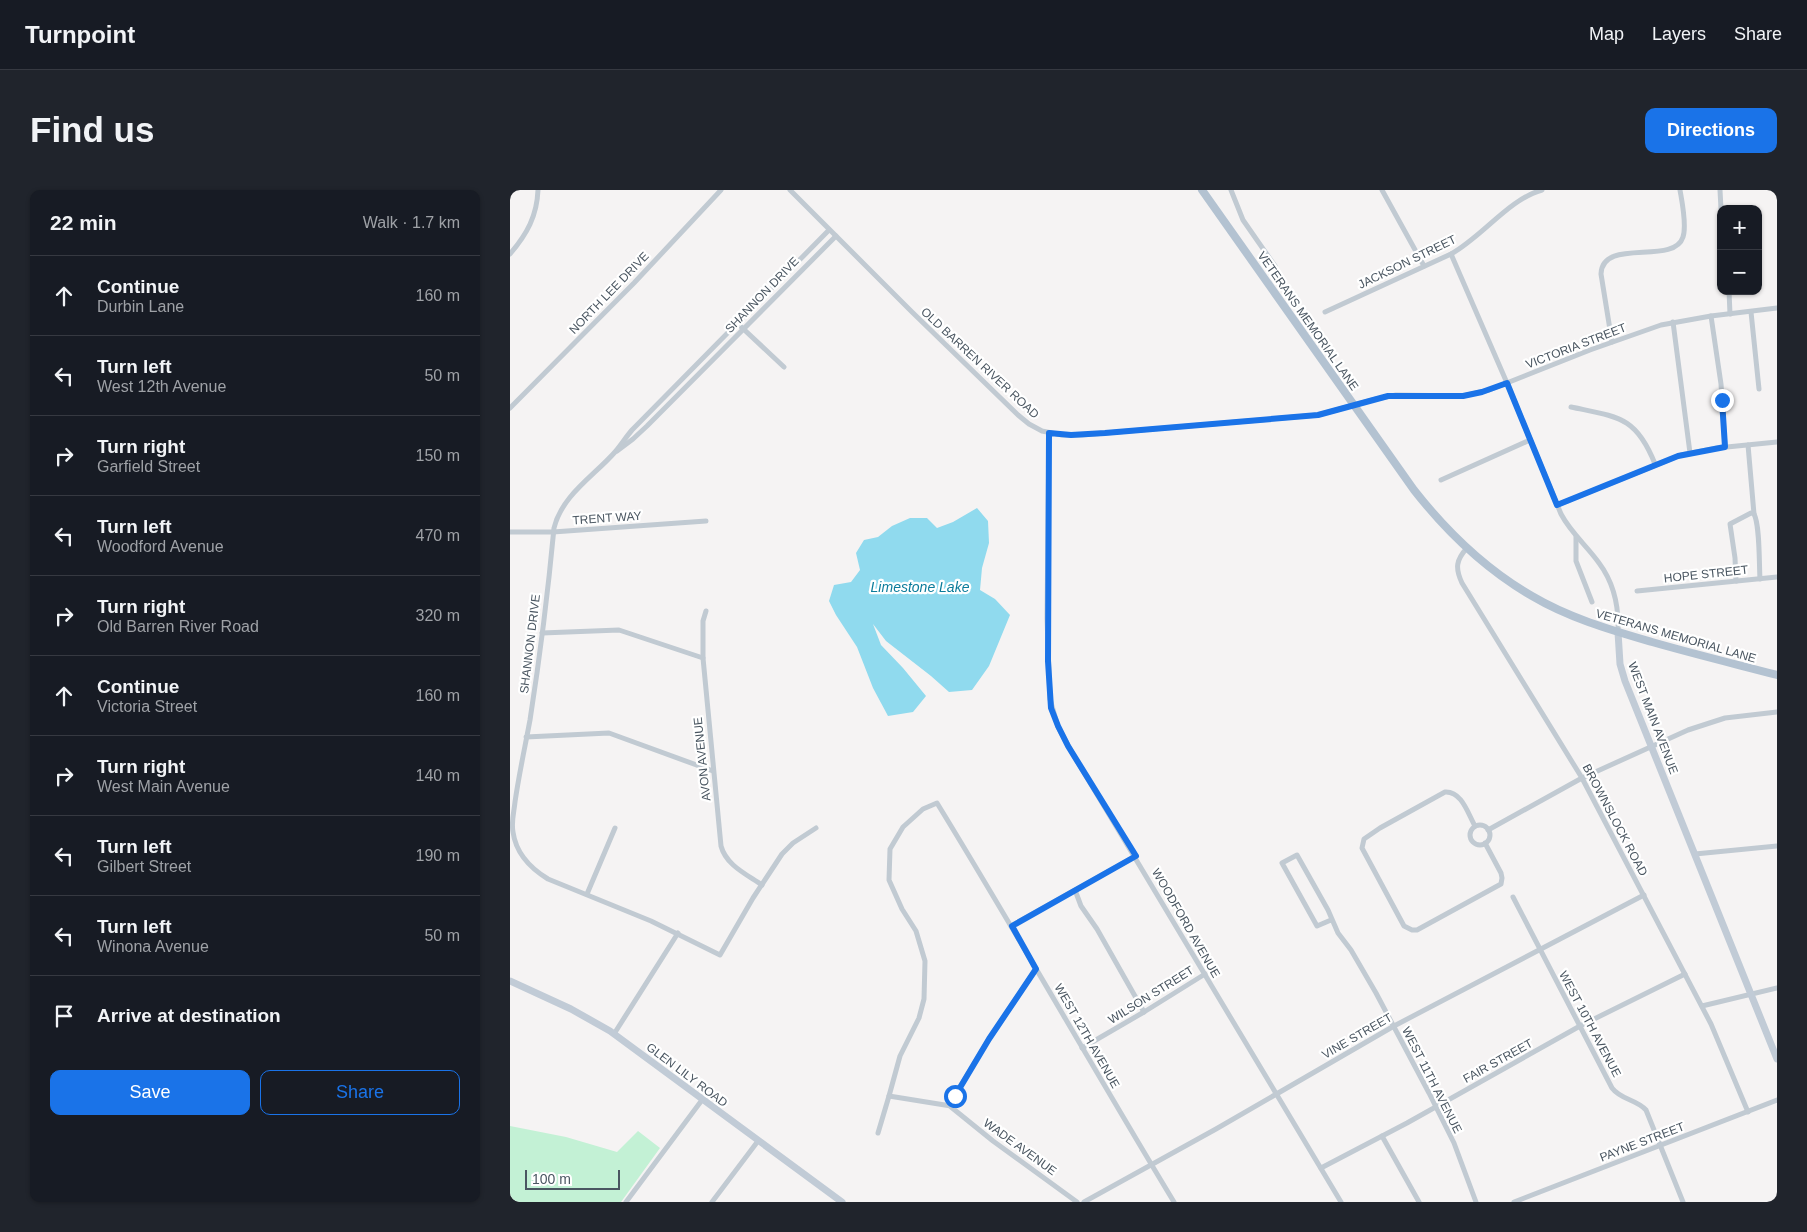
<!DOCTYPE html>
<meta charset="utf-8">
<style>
body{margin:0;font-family:Arial,sans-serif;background:#20242c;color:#f1f3f6}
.controls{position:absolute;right:15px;top:15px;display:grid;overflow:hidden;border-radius:10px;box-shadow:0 1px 4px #0004}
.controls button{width:45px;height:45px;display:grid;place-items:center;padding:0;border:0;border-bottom:1px solid #363941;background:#171b24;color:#f1f3f6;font:25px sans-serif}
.scale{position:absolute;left:15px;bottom:12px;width:95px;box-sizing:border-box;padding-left:5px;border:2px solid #4a5661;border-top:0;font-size:14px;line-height:18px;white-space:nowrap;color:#4a5661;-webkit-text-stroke:4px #fff;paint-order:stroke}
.stop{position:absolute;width:15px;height:15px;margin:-11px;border:4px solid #1a73e8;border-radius:50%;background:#fff}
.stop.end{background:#1a73e8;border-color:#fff;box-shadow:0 1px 5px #0008}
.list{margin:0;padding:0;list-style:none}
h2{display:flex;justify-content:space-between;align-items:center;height:65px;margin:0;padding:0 20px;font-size:21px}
h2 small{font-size:16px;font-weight:400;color:#9ea1a6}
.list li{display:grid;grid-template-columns:32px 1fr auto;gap:15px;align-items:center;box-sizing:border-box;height:80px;padding:0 20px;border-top:1px solid #363941}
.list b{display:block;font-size:19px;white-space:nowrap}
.list p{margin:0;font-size:16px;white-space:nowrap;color:#9ea1a6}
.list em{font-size:16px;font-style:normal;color:#9ea1a6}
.actions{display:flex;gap:10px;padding:15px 20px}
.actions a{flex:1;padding:11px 0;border:1px solid #1a73e8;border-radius:10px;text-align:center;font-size:18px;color:#1a73e8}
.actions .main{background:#1a73e8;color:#fff}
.icon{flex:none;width:28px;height:28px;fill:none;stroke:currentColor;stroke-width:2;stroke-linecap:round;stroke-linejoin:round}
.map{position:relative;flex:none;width:1267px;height:1012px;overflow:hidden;border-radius:10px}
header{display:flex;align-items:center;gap:30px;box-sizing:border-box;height:70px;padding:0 25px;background:#171b24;border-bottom:1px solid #363941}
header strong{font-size:24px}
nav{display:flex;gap:28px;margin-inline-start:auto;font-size:18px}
.intro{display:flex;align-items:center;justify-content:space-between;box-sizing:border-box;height:120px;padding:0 30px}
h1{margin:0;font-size:35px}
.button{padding:12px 22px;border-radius:10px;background:#1a73e8;color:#fff;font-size:18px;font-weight:700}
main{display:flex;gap:30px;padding:0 30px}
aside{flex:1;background:#171b24;border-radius:10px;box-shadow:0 1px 4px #0004}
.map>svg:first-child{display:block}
.green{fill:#c3f1d5}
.water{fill:#90daee}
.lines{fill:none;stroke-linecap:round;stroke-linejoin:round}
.street{stroke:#c1cad2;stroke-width:5}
.secondary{stroke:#c1cbd6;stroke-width:7}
.primary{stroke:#b3c2d1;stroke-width:8}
.route{stroke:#1a73e8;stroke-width:6}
.labels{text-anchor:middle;stroke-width:4.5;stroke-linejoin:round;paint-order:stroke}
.street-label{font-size:12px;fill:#4a5661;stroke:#fff}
.water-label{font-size:14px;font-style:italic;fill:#0c7c9b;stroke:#fff}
</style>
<header>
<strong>Turnpoint</strong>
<nav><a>Map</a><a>Layers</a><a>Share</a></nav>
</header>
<div class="intro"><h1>Find us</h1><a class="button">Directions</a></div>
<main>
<aside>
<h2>22 min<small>Walk · 1.7 km</small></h2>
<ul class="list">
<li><svg class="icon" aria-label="ahead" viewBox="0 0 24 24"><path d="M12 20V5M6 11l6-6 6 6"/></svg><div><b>Continue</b><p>Durbin Lane</p></div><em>160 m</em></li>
<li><svg class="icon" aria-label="left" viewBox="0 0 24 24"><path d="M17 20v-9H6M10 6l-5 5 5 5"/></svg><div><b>Turn left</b><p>West 12th Avenue</p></div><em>50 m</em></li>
<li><svg class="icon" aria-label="right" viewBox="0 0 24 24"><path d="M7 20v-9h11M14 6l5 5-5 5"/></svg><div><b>Turn right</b><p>Garfield Street</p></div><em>150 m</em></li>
<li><svg class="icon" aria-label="left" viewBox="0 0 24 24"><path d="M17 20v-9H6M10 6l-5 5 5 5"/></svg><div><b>Turn left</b><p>Woodford Avenue</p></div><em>470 m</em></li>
<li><svg class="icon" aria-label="right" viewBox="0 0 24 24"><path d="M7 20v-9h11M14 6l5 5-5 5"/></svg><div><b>Turn right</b><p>Old Barren River Road</p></div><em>320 m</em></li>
<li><svg class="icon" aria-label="ahead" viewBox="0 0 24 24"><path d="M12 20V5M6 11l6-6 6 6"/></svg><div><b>Continue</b><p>Victoria Street</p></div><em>160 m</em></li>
<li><svg class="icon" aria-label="right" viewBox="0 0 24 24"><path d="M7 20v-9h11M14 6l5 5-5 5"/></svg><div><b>Turn right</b><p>West Main Avenue</p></div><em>140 m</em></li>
<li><svg class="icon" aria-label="left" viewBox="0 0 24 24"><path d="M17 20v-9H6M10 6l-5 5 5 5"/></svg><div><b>Turn left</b><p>Gilbert Street</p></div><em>190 m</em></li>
<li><svg class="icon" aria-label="left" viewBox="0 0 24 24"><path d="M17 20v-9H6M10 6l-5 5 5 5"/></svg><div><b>Turn left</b><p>Winona Avenue</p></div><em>50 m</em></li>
<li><svg class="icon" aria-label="arrive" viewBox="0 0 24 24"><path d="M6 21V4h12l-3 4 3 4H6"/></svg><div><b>Arrive at destination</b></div></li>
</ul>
<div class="actions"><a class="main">Save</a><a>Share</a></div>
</aside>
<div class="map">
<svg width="1267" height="1012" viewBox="0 0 1267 1012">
<rect width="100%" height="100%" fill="#f5f3f3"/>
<!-- green -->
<path class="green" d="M0,936l56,11 51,15 21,-21 22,17 -39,54h-111z"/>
<!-- water -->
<path class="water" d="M467,318l11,13 1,22 -7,25 -2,22 15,9 15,16 -21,51 -17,24 -23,2 -18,-16 -45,-35 -13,-17 8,21 22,23 23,28 -13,16 -25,4 -15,-28 -16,-41 -21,-32 -7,-14 5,-16 17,-3 9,-12 -4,-17 8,-13 14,-3 14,-11 18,-8h17l10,10 16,-6z"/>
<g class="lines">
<!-- street -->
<g class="street">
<path d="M280,0l122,122 106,103 11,9 13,7 20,4h20l236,-20 58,-16 20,-4 67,1 26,-6 101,-40 71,-25 50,-9 66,-8"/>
<path d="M721,0l12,30 32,46"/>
<path d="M872,0l42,76"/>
<path d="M1210,0l1,19"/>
<path d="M0,64c17,-20 27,-38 28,-64"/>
<path d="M941,64l56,129 54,131c10,19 26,32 38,49 15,20 20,45 19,69"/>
<path d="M1219,101l1,23"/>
<path d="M815,122l126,-58c31,-17 58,-55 91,-64"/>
<path d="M1241,122l8,77"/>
<path d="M1201,126l10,68 4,63"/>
<path d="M1163,132l17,131"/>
<path d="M227,133l47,44"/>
<path d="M1102,152l-11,-68c1,-37 73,-8 82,-37 4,-12 -1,-35 -3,-47"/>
<path d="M1061,217c47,10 65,9 84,57"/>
<path d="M0,218l124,-125 87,-93"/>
<path d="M539,243l-2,185 3,81 8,28 16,29 267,446"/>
<path d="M1238,255l6,69c6,11 5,50 6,65"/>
<path d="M107,261l16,-12 14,-13 189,-190"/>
<path d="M931,290l89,-40"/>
<path d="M1047,315l124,-50 36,-7 60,-6"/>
<path d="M0,342h43l153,-11"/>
<path d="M1066,347v24l16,41"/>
<path d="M957,358c-11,12 -12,20 -5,35l120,195 129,246 37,88"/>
<path d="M1226,391l-1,-23 -5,-34 21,-11 3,1"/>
<path d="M1127,401l140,-14"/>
<path d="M196,421l-3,10v37l18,188c5,19 25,28 41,39"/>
<path d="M32,443l77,-3 84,28"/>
<path d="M16,547l83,-4 104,38"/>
<circle cx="970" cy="645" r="10"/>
<path d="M965,636c-7,-12 -13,-35 -30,-34l-65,36 -16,11 -2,9 42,78 8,4h5l84,-46 1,-6 -1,-5 -16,-30"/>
<path d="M306,638l-23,15 -11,11 -29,44 -33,57 -69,-34 -103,-42c-18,-11 -32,-25 -35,-47 -2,-10 1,-20 2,-30 4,-28 10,-55 15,-82 10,-64 18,-128 24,-192 8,-33 40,-52 61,-76 6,-7 11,-15 17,-22l197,-200"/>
<path d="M978,640l94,-52 106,-48 37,-12 52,-6"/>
<path d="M1185,664l82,-8"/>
<path d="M565,700l6,16 16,23 47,83"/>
<path d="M77,704l28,-66"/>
<path d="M1003,707l99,191c9,12 24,11 34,22l37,92"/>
<path d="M821,730l-14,6 -35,-63 15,-8 31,55 10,23 13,17 25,43 53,100 25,50 22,59"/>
<path d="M501,736l125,-70"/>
<path d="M526,779l-47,70 -37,61 -1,7 42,34 84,61"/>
<path d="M1192,816l75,-18"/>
<path d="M104,844l64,-101"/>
<path d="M572,858l62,-36 61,-38"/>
<path d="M441,916l-62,-10 11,-40 19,-38 5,-19 1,-38 -9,-30 -14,-22 -13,-29 1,-31 13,-22 20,-18 14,-6c81,132 157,267 237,399"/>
<path d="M368,943l11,-37"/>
<path d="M872,946l37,66"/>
<path d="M811,978l86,-45 173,-97 105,-52"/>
<path d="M116,1012l76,-102"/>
<path d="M202,1012l46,-61"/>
<path d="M574,1012l132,-73 178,-103 250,-131"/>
<path d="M1004,1012l263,-102"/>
</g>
<!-- secondary -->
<g class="secondary">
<path d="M1108,442l2,32 5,17 152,378"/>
<path d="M0,791l61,28 39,22 232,171"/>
</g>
<!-- primary -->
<path class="primary" d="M692,0l212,300c33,42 71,79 118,106 37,22 79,34 120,46 42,12 83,22 125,33"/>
</g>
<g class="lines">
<!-- route -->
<path class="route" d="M445,906l34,-57 47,-70 -24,-43 124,-70 -68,-110 -10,-20 -7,-18 -3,-47 1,-228 22,2 34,-2 213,-18 70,-19h75l19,-4 25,-9 50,122 121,-49 47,-9 -3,-47"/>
</g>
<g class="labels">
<!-- street labels -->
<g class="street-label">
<text transform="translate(897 72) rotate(-26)" y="4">JACKSON STREET</text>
<text transform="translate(99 103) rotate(-46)" y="4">NORTH LEE DRIVE</text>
<text transform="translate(252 105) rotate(-46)" y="4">SHANNON DRIVE</text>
<text transform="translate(798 131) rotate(55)" y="4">VETERANS MEMORIAL LANE</text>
<text transform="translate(1066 156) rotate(-21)" y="4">VICTORIA STREET</text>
<text transform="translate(470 173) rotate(43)" y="4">OLD BARREN RIVER ROAD</text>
<text transform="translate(97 328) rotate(-4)" y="4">TRENT WAY</text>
<text transform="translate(1196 384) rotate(-6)" y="4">HOPE STREET</text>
<text transform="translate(1166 446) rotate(16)" y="4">VETERANS MEMORIAL LANE</text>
<text transform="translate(20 454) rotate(-83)" y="4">SHANNON DRIVE</text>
<text transform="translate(1143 528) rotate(69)" y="4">WEST MAIN AVENUE</text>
<text transform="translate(192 569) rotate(-96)" y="4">AVON AVENUE</text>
<text transform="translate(1105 630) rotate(62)" y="4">BROWNSLOCK ROAD</text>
<text transform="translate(676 733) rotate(60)" y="4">WOODFORD AVENUE</text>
<text transform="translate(641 805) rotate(-32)" y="4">WILSON STREET</text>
<text transform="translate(1080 834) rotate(62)" y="4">WEST 10TH AVENUE</text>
<text transform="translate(577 846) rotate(60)" y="4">WEST 12TH AVENUE</text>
<text transform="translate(847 846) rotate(-30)" y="4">VINE STREET</text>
<text transform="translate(988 871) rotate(-29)" y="4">FAIR STREET</text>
<text transform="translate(177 885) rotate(37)" y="4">GLEN LILY ROAD</text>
<text transform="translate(922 890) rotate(63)" y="4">WEST 11TH AVENUE</text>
<text transform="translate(1132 952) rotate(-21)" y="4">PAYNE STREET</text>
<text transform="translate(510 957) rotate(36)" y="4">WADE AVENUE</text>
</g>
<!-- water labels -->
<g class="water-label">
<text x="410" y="402">Limestone Lake</text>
</g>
</g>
</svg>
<div class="controls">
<button>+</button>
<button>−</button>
</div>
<div class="scale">100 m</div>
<div class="stop" style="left:445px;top:906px"></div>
<div class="stop end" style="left:1212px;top:210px"></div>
</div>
</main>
